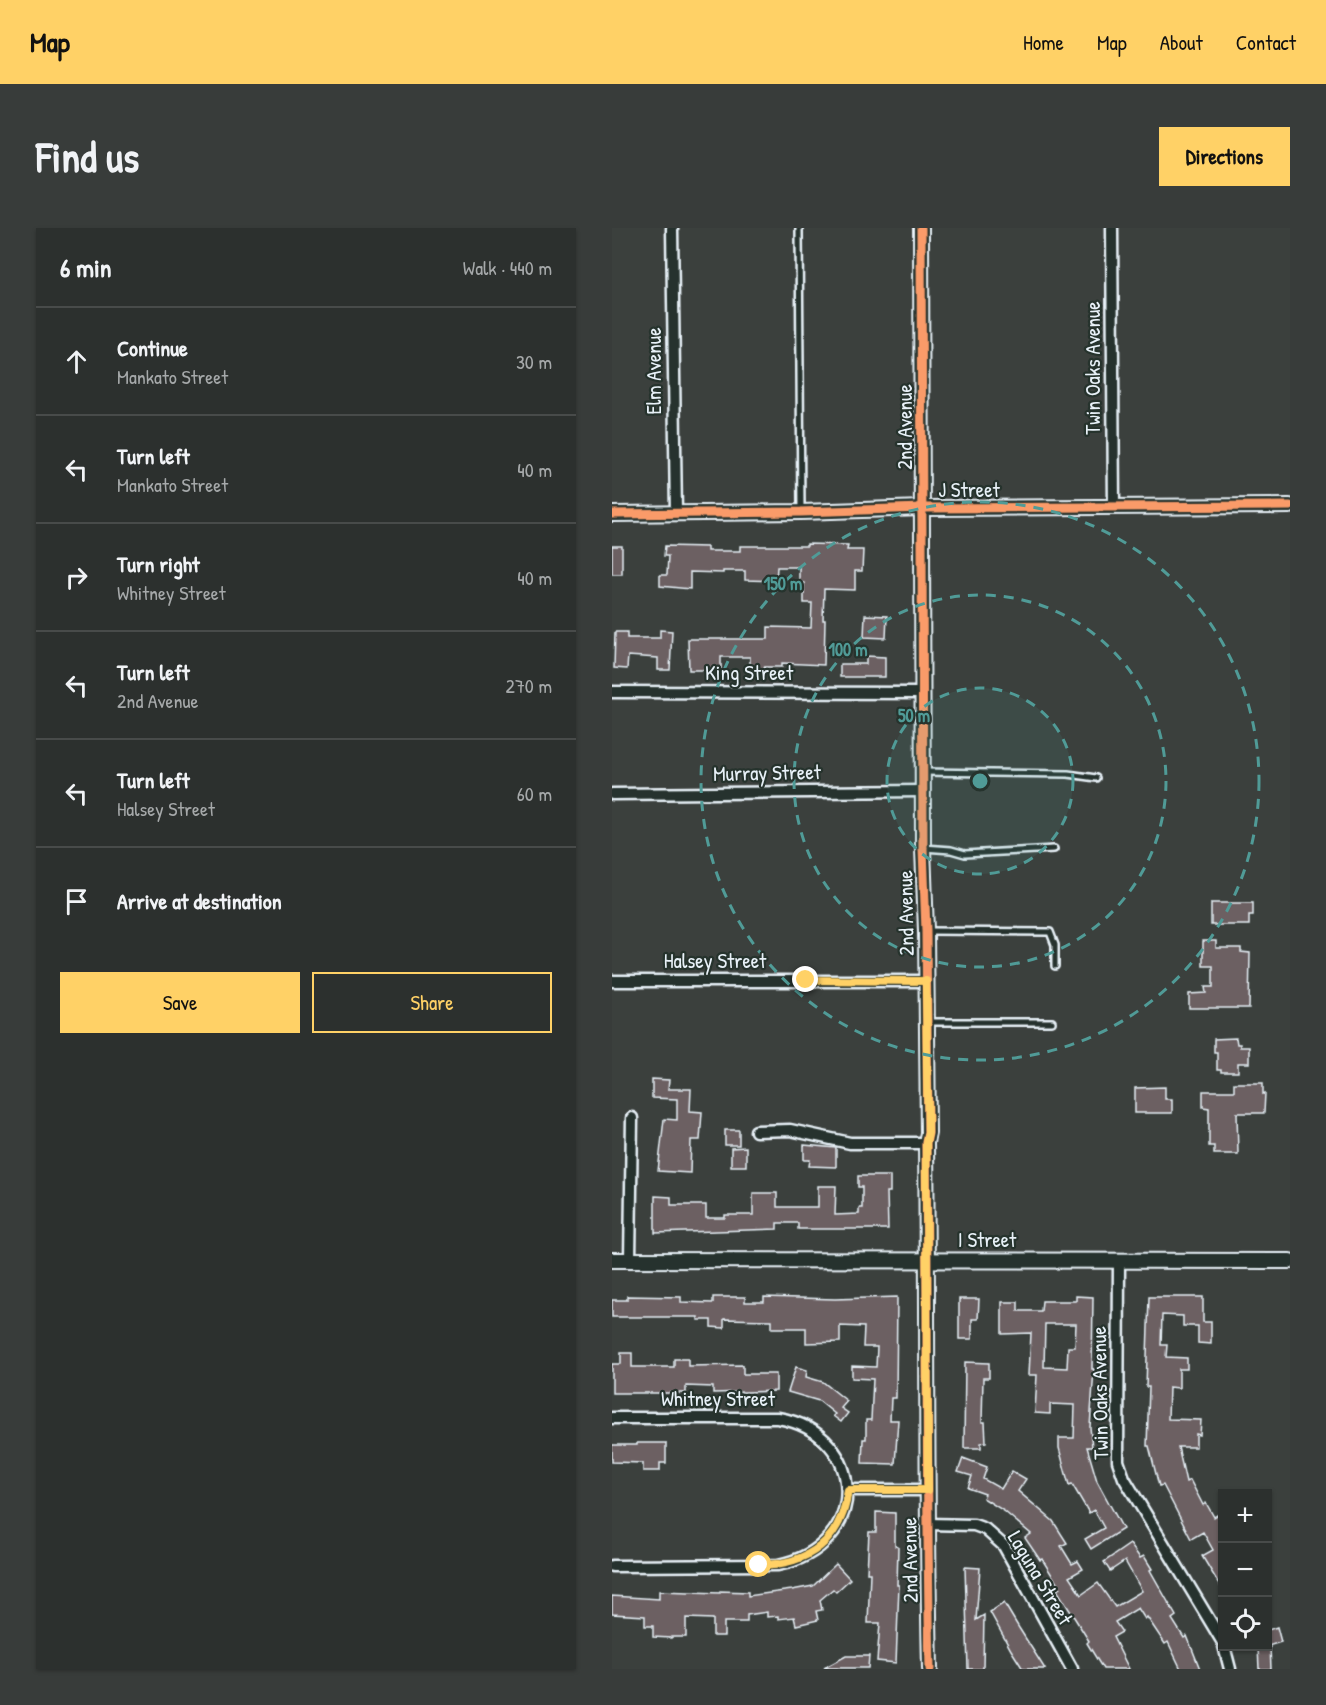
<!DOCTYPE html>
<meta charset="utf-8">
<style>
body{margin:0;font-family:"Patrick Hand",sans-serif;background:#383c3a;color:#f1f3f6}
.controls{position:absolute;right:18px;bottom:18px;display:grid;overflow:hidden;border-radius:0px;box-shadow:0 2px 4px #0004}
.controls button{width:54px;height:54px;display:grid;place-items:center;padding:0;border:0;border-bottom:2px solid #484b4a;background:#2c302e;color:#f1f3f6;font:30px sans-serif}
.stop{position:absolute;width:18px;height:18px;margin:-14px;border:4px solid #ffd166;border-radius:50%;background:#fff}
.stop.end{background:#ffd166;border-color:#fff;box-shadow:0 2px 6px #0008}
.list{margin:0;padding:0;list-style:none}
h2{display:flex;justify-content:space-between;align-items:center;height:78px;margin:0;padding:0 24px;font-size:26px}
h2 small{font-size:20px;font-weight:400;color:#a6a9aa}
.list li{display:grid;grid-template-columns:39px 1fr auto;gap:18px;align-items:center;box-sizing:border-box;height:108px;padding:0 24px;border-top:2px solid #484b4a}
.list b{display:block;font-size:22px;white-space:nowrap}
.list p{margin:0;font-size:20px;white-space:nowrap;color:#a6a9aa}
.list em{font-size:20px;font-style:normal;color:#a6a9aa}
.actions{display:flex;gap:12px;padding:18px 24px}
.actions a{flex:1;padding:14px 0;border:2px solid #ffd166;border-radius:0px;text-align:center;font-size:21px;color:#ffd166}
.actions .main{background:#ffd166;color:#111}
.icon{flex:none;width:33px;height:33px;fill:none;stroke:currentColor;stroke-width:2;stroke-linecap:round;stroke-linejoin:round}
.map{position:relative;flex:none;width:678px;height:1441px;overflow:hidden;border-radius:0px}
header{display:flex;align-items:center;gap:36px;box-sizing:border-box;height:84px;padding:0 30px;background:#ffd166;color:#111}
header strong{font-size:28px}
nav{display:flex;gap:33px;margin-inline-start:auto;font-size:21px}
.intro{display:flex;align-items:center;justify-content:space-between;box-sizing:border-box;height:144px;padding:0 36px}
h1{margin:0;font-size:42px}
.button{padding:15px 27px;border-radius:0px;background:#ffd166;color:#111;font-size:21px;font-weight:700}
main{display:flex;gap:36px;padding:0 36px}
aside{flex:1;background:#2c302e;border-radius:0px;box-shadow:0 2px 4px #0004}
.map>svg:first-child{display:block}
.building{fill:#6c6062;stroke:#e8f1f8;stroke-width:1.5;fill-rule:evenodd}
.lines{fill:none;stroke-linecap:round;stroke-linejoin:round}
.service-casing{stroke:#e8f1f8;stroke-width:10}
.minor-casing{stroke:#e8f1f8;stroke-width:15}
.tertiary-casing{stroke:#e8f1f8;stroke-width:18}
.service{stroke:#26332d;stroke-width:5}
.minor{stroke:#26332d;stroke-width:10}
.tertiary{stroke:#26332d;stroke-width:14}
.cycleway-casing{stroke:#26332d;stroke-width:13}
.cycleway{stroke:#fa9b69;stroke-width:9}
.route{stroke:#ffd166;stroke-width:8}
.ring{fill:none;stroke:#509b97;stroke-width:3;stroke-dasharray:10 8}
.labels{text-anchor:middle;stroke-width:4.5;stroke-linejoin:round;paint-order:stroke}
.street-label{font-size:21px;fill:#e8f1f8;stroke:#26332d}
.centre{fill:#509b97;stroke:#26332d;stroke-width:3}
.ring-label{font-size:18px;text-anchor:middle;font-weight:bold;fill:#509b97;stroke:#26332d;stroke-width:4.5;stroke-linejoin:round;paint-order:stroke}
</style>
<header>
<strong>Map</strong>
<nav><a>Home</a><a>Map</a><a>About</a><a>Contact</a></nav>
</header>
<div class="intro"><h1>Find us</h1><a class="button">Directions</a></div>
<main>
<aside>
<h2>6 min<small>Walk · 440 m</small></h2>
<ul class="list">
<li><svg class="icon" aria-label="ahead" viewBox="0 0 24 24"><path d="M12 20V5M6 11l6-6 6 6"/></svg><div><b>Continue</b><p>Mankato Street</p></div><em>30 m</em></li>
<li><svg class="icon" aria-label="left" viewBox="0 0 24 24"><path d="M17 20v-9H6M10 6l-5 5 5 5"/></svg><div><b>Turn left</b><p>Mankato Street</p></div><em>40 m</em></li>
<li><svg class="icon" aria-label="right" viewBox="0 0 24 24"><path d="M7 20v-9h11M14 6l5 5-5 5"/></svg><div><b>Turn right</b><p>Whitney Street</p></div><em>40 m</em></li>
<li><svg class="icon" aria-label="left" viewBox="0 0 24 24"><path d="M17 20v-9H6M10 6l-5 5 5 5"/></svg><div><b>Turn left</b><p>2nd Avenue</p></div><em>270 m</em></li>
<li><svg class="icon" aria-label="left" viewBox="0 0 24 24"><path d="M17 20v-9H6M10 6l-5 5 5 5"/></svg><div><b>Turn left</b><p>Halsey Street</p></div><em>60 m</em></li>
<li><svg class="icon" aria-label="arrive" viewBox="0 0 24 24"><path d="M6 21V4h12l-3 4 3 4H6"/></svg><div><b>Arrive at destination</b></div></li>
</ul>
<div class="actions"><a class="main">Save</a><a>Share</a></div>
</aside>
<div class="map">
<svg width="678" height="1441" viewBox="0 0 678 1441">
<rect width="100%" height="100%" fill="#3b403d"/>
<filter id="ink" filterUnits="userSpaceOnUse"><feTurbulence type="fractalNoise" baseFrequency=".0167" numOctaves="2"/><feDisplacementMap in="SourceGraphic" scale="12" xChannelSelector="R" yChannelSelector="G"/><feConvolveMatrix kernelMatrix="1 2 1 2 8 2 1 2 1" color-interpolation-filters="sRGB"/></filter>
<g filter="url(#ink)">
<!-- building -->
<g class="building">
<path d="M195,316l41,1 -1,5h16l-1,21h-7v19l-31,-1 -1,31h2l-1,45 -42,-2v4h-18v3h-14v-13h-29v13h-32l-1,-31h80v-12l43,1 1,-25h-8v-20l-5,-1v-15h-22l-1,14 -31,-1v-9h-22v2l-33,-1v17l-30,-3v-11h7l1,-19h-4l1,-10 42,1v4h33v-5h67z"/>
<rect x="0" y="318" width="10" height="28"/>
<path d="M253,387l22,1 -1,22 -22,-1z"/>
<path d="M48,402l12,1 -2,39h-12v-12l-30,-2 -1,13 -13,-1 1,-36h12v6h33z"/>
<path d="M254,428l19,1v20h-45v-13h26z"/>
<path d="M599,675h42v12h-4v10h-38z"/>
<path d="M591,713h13v7h25v4l9,1 -1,55h-60v-14l17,-1 -1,-6h8v-21h-10z"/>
<path d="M624,810l1,6h3v3h9v16h-11v9h-17v-2h-4v-18h-3v-13z"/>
<path d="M40,851l17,1 -1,9h23l-1,22 12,1 -2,28h-9l-1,33 -32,-2 6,-52 13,1v-21l-25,-1z"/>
<path d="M622,855h29v11l2,-1 -1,20h-27l1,41h-24v-8h-5v-38l-6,-1v-16h31z"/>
<path d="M553,859v12h7v14h-37v-25z"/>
<rect x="113" y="902" width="14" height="15"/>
<path d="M192,917l32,3v19l-27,-1 1,-6h-6z"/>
<path d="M134,919v19h-15v-18z"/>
<path d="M246,948h32v16h-3l1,37h-90v-6h-21v6l-122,4v-37l16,1v8h35v13h19v-3h28v-22h24v14h41v-21h18l-1,29 24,-1v-6h3v-21h-4z"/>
<path d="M15,1068l54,1v5l32,1v-6h32v5h19v-5l71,2 62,-2 -1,101h-5l-1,22h8l-3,44 -33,-1 1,-24h3v-19h5l2,-41 -21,-1v-12l24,1 1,-20h-14l1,-20 -24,-1v16l-34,1v-15h-34v-8l-48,-1v9l-13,-1v-7h-13v-3h-86v-17h15z"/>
<path d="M464,1068l17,1 -1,72h2l-4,58 2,20h-5l10,34 26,48 -32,20 -6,-10 19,-11 -10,-18 -5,3 -17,-29 -3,1 -10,-37v-10h15l1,-33 -25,-1v10l-15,-1 2,-38h-8l2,-42 -29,1v-32h16v9h23l1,-10h34zM433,1096h31l-1,23h-7l-1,21 -23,-1z"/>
<path d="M537,1069h54v25h8v22l-13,-1v-17h-15v-10l-21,-1 -1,30h6l-1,12 21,1v11h-8v19l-10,-1 -1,32 33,1 -1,15 -4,-1v13h-18l8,35 4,-2 13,25 3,-2 8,14 8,-5v77l-20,-33 11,-6 -10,-18 -12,7 -28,-54 -4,1 -10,-40h-2l2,-59h-3z"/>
<path d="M347,1071h20l-1,20h-6v20h-13z"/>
<path d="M9,1125h11v14h42v-8h14v7l55,-1v9h33v17l-63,2v-6l-27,-1v7h-74v-29h9z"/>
<path d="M353,1134l24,1v15h-6l-1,44h3l1,20 -5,1v5h-17z"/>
<path d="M184,1139l11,3 -1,7 17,5 24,19 -6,7 7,5 -7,9 -8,-6 2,-2 -16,-13 -31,-9z"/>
<path d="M25,1215h29v20h-6v8h-17v-8l-31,-1v-17h25z"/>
<path d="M351,1230l24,9 -4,12 18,10 11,-18 14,8 -8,12 35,30 14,22 -6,3 11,18 6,-3 5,8 -14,8 12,18 17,-12 17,24 27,-16 -17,-30 -15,10 -6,-9 26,-18 10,14 4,-2 8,13 -2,1 26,46 -4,3 12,19 3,-2 13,33h-19l-13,-27 -3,2 -18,-27 -2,2 -7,-11 -23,14 7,10 -9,5 16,32h-26l-16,-26 2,-2 -32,-51 3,-2 -18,-29 -2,1 -15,-22 6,-4 -27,-23 -21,-13 2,-4 -17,-6 4,-12 -14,-4z"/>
<path d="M264,1284l19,1v33l3,1 -1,38h2l-3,78 -19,-2 3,-38h-12l2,-50h-3l2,-41h7z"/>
<path d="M224,1336l14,15 -14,13 -3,-3 -13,11 2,10 -6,1 2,9 -22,5 -2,-8 -16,2v-3l-11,1v-5l-20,3v7h-23v14h-11v-17l-27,-1v19h-15v1l-18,-1v-11h-8v-10l-33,-2v-18l47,3v-8l61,2v-2l28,1v4l44,-6 21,-4z"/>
<path d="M353,1339l15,1 -4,52 8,-5 -1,54h-15z"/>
<path d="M392,1375l15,25 26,41h-22l-12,-19 -21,-38z"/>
<path d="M665,1399l4,15 -13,4v-16z"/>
<path d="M646,1419h12l1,22h-12z"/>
<path d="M234,1428h23l-1,12h-44z"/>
</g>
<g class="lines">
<!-- service casing -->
<g class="service-casing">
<g id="service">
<path d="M187,0l2,283"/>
<path d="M311,544l145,2 28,4"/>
<path d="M312,620l27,2 14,4 89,-5"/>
<path d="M316,703l122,1 5,13v21"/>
<path d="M316,794h124"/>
</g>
</g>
<!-- minor casing -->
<g class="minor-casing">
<g id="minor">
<path d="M60,0l4,286"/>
<path d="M500,0l2,280"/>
<path d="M0,464l310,1"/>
<path d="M0,566l311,-3"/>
<path d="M0,753h314"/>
<path d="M144,903l34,-1 60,13h76"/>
<path d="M18,1032l2,-142"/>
<path d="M507,1032l-1,201 6,17 98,163"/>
<path d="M0,1190h166c91,16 92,129 0,147l-166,1"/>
<path d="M236,1262h80"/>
<path d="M315,1296l47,1 11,4 19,17 68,123"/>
<path d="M612,1418l6,23"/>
</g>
</g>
<!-- tertiary casing -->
<g class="tertiary-casing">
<g id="tertiary">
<path d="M309,0l2,620 3,83 2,202 -2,10c2,175 0,351 4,526"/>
<path d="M0,286l189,-2 122,-4 367,-2"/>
<path d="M0,1032l678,1"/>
</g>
</g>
<!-- service -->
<use href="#service" class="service"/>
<!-- minor -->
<use href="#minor" class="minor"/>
<!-- tertiary -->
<use href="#tertiary" class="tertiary"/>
<!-- cycleway casing -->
<g class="cycleway-casing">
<g id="cycleway">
<path d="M309,0l2,620 3,83 2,202 -2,10c2,175 0,351 4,526"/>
<path d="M0,286l189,-2 122,-4 367,-2"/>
</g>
</g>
<!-- cycleway -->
<use href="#cycleway" class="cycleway"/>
</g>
</g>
<g class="lines" filter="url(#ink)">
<!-- route -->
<path class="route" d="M147,1337c50,0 83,-25 89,-75h80l-2,-347 2,-10 -2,-152 -120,-1"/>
</g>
<!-- distance rings -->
<circle cx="368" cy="553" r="93" fill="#509b97" fill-opacity=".12"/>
<g class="ring">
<circle cx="368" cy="553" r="93"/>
<circle cx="368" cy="553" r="186"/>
<circle cx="368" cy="553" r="279"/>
</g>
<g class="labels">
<!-- street labels -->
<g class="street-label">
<text transform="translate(481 140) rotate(-90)" y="7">Twin Oaks Avenue</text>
<text transform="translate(42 143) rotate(-90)" y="7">Elm Avenue</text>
<text transform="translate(293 199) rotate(-90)" y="7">2nd Avenue</text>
<text x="357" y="269">J Street</text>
<text x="137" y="452">King Street</text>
<text transform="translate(155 545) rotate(-1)" y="7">Murray Street</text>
<text transform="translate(294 685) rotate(-91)" y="7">2nd Avenue</text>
<text x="103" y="740">Halsey Street</text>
<text x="375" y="1019">I Street</text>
<text transform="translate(488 1165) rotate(-91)" y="7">Twin Oaks Avenue</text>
<text x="106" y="1178">Whitney Street</text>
<text transform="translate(298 1332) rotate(-91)" y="7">2nd Avenue</text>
<text transform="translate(428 1350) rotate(59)" y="7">Laguna Street</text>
</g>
</g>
<circle cx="368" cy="553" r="9" class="centre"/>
<g class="ring-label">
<text x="171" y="362">150 m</text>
<text x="236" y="428">100 m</text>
<text x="302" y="494">50 m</text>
</g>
</svg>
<div class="controls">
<button>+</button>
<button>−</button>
<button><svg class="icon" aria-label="locate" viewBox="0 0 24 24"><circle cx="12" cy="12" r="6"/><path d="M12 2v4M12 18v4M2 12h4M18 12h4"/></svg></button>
</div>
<div class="stop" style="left:147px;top:1337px"></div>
<div class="stop end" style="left:194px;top:752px"></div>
</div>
</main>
